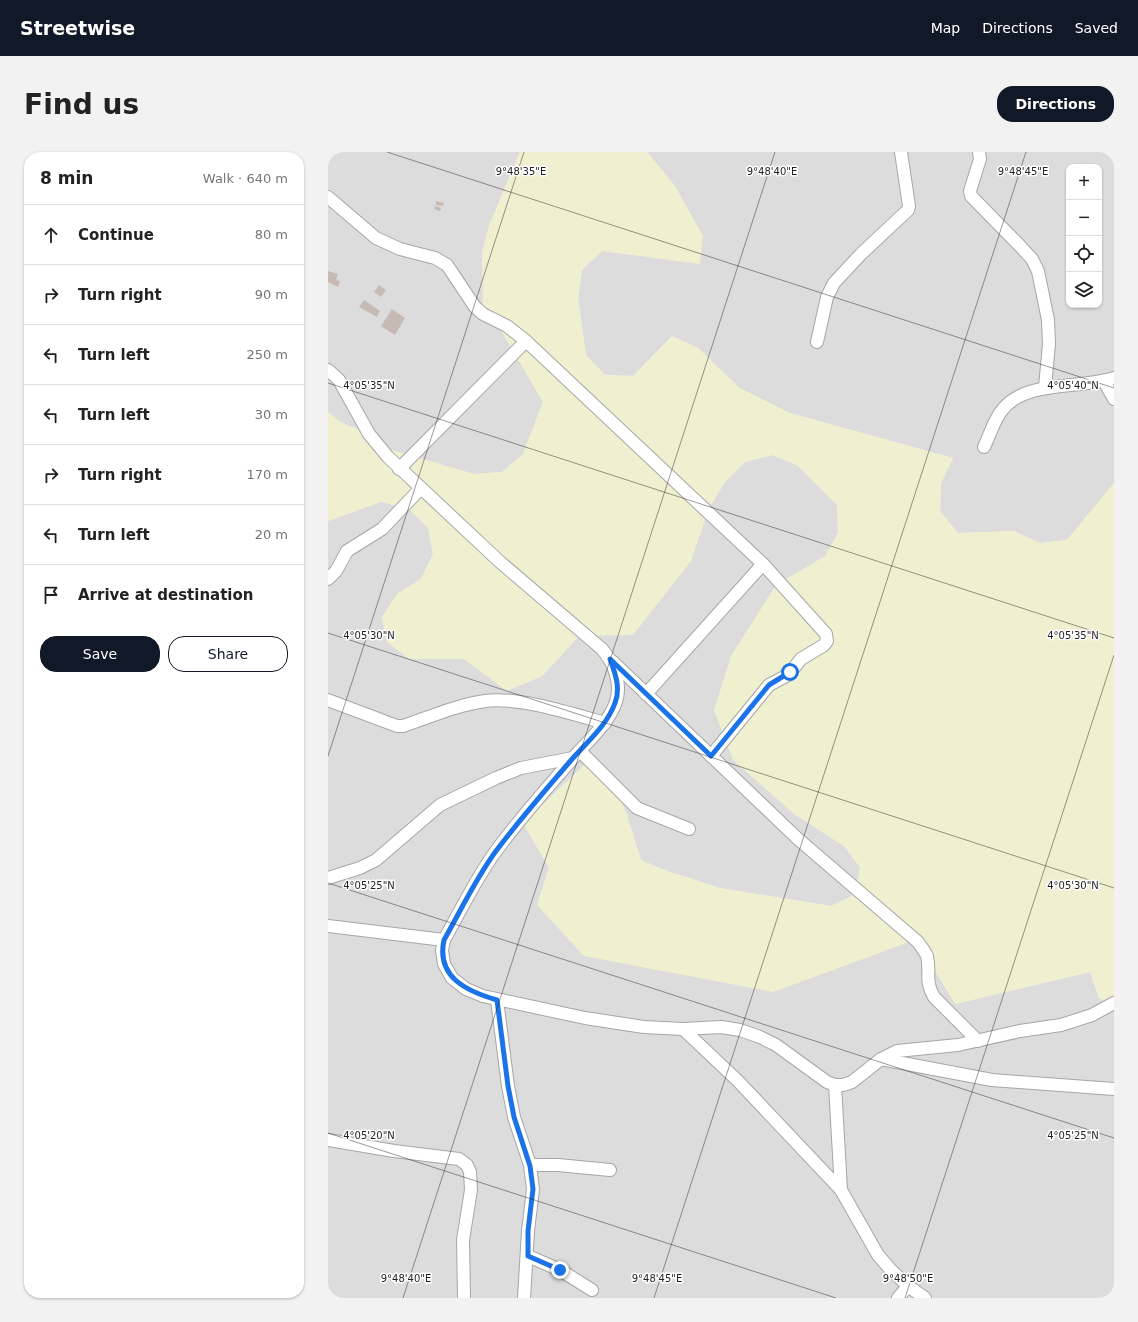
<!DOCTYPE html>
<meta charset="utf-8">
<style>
body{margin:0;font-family:"DejaVu Sans",sans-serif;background:#f2f2f2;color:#222}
.controls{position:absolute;right:12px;top:12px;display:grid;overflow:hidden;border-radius:8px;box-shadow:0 1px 3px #0004}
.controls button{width:36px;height:36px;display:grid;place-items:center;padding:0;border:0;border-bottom:1px solid #e0e0e0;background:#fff;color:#222;font:20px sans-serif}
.stop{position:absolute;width:12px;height:12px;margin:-9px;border:3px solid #1a73e8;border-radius:50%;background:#fff}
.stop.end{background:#1a73e8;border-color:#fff;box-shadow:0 1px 4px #0008}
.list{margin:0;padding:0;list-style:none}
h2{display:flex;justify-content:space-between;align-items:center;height:52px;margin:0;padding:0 16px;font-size:17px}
h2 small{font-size:13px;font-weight:400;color:#767676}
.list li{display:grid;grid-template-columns:26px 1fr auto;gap:12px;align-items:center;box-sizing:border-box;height:60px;padding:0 16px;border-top:1px solid #e0e0e0}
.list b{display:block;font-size:15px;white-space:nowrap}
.list em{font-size:13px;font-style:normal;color:#767676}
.actions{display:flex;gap:8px;padding:12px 16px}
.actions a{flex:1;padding:9px 0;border:1px solid #111827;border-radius:16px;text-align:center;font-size:14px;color:#111827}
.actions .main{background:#111827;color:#fff}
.icon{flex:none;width:22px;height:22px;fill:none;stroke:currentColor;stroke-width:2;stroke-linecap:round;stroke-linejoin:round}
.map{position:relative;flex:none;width:786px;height:1146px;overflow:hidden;border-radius:16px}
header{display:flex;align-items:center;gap:24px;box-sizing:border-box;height:56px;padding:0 20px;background:#111827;color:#fff}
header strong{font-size:19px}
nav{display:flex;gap:22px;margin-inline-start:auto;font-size:14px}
.intro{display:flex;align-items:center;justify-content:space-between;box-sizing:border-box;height:96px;padding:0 24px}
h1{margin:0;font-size:28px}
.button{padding:10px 18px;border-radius:16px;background:#111827;color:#fff;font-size:14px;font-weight:700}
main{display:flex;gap:24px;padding:0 24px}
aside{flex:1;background:#fff;border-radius:16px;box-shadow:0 1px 3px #0004}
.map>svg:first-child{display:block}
.residential{fill:#dddcdc;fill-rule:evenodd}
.farmland{fill:#eff0cf}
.building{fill:#c5bbb4}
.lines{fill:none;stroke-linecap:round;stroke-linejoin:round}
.minor-casing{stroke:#a6a6a6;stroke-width:14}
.minor{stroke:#fff;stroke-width:12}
.route{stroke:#1a73e8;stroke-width:5}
.ticks{fill:none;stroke:#1f1f1f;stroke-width:1;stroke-opacity:0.45}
.ticks-label{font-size:10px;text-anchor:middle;fill:#1f1f1f;stroke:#fff;stroke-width:3;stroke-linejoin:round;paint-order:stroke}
</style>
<header>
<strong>Streetwise</strong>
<nav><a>Map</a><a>Directions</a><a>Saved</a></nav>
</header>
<div class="intro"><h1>Find us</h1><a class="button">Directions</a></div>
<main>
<aside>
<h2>8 min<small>Walk · 640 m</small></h2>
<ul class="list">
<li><svg class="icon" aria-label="ahead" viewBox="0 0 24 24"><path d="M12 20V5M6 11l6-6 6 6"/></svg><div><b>Continue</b></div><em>80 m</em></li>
<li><svg class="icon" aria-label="right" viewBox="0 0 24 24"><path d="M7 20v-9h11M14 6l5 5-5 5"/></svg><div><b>Turn right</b></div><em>90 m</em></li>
<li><svg class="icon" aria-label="left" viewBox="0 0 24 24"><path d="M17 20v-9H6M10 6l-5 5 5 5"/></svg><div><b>Turn left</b></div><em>250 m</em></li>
<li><svg class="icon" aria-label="left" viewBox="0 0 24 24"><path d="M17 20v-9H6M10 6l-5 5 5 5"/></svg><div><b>Turn left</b></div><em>30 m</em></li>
<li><svg class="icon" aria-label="right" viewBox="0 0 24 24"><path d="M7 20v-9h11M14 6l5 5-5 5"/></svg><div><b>Turn right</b></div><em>170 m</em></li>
<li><svg class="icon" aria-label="left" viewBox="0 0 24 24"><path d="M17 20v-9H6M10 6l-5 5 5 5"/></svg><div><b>Turn left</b></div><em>20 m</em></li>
<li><svg class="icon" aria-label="arrive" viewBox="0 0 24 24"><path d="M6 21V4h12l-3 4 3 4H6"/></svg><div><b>Arrive at destination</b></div></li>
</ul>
<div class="actions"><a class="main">Save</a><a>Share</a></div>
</aside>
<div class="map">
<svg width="786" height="1146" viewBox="0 0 786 1146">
<rect width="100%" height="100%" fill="#f0ece5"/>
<!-- residential -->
<g class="residential">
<path d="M0,0h192l-31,74 6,94 48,82 -20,52 -21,18 -28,2 -83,-24 -22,-16 -29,-12 -12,-10z"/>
<path d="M319,0h467v331l-47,57 -27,3 -26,-12 -56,2 -18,-22 1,-28 12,-25 -163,-45 -51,-25 -41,-40 -26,-12 -39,40 -28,-1 -19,-19 -8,-57 4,-29 20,-19 98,12 -25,-77zM741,15h30v138h-30z"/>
<path d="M444,303l25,10 40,40 1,28 -13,24 -49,28 18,229 50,32 16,21 -4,27 -25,12 -111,-18 -53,-17 -26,-11 -15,-48 -103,10 26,46 -12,37 375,36 6,1 37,62 135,-32 9,26 15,8v292h-786v-777l53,-19 27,6 20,20 5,26 -12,25 -24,15 12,65h55l43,32 35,-15 37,-40 130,-128 16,-26 20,-20z"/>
</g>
<!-- farmland -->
<path class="farmland" d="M192,0h127l28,34 28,50 -3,28 -98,-13 -20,19 -4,29 8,56 19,20 28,1 39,-40 26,12 42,40 50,25 163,45 -12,25 -1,28 18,22 56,-2 26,12 27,-3 47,-57v523l-15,-8 -9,-26 -135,32 -37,-62 -6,-1 -139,51 -189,-36 -47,-51 12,-37 -26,-45 61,-58 25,9 17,38 15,48 26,11 53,17 111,18 25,-12 4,-27 -16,-21 -50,-32 -61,-54 -19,-50 17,-54 45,-71 49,-29 13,-23 -1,-28 -40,-40 -25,-10 -27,7 -20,20 -16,26 -18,53 -58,74 -54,1 -37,40 -35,15 -43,-32h-55l-22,-17 -5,-25 15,-23 24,-15 12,-25 -5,-26 -20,-20 -27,-6 -53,19v-109l12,10 29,12 22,16 83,24 28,-2 21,-18 20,-52 -48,-82 -12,-6 -1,-62 7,-26z"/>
<!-- building -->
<g class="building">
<path d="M108,49l8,2 -1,3 -7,-1z"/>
<path d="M107,54l6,2 -1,3 -6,-2z"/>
<path d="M0,119l10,3 -2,6 4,1 -2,6 -10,-5z"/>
<path d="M51,133l7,5 -5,7 -7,-5z"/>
<path d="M36,148l16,11 -3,6 -18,-10z"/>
<path d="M64,157l13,9 -10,17 -14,-9z"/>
</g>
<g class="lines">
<!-- minor casing -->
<g class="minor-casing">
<g id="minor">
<path d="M651,0l1,7 -10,32 1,5 49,50 12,13 6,12 10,49 1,24 -4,43"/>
<path d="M0,45l48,41 24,11 35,9 12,7 28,42 8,7 24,12 19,15 237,223 63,70 1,7 -3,4 -23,14 -13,16 -19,10 -58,71"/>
<path d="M489,190l10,-45 7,-14 27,-29 47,-44 1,-4 -8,-54"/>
<path d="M0,218l11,10 30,54 19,23 112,105 102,87c12,14 20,34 14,53 -8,22 -27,38 -42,55 -26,30 -54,61 -78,94 -20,27 -35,59 -52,89l-2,10 2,14 8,14 14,11 17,7 102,22 59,9 39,2 38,-2 19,3 20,7 16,8 51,37 8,3h8l9,-3 29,-23 16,-8 61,-6 62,-14 41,-6 31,-10 22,-12"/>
<path d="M776,229l10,18"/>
<path d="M656,295c6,-12 10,-28 19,-38 23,-29 78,-20 111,-31"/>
<path d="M71,317l127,-128"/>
<path d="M0,427l8,-8 11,-20 35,-22 39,-41"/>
<path d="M284,509l186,178 120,103c3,5 7,9 9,14 4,17 -3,24 7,41l44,44"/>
<path d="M318,542l117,-130"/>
<path d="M0,548l69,26h6c27,-9 54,-21 82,-25 32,-5 88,13 120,22"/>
<path d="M252,599l57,57 52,21"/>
<path d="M0,726l32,-10 16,-8 64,-55 56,-27 25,-10 52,-10"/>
<path d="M0,774l116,14"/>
<path d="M169,848l11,86 6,31 16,48 3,24 -5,42 -4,67"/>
<path d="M355,877l55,52 103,109 37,65 12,14 18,17 17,12"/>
<path d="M553,907l111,21 122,9"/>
<path d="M507,933l6,105"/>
<path d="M0,988l66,11 65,8 8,6 3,7 1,18 -8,50 1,58"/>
<path d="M202,1013h28l52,5"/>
<path d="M200,1104l32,14 32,20"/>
<path d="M570,1146l10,-12"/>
</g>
</g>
<!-- minor -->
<use href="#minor" class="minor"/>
</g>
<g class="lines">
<!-- route -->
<path class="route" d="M232,1118l-32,-14v-25l5,-42 -3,-23 -16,-49 -6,-31 -11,-86c-31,-9 -61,-23 -53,-60 17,-30 32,-62 52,-89 24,-32 51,-63 77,-93 16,-18 34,-33 42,-55 6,-15 0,-30 -5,-44l101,97 58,-71 21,-13"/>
</g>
<!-- ticks -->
<path class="ticks" d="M59,0l727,236M0,231l786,255M0,481l786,255M0,604l196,-604M0,731l786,255M0,981l508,165M75,1146l372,-1146M326,1146l372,-1146M577,1146l209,-643"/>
<g class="ticks-label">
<text x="193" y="23">9°48'35"E</text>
<text x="444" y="23">9°48'40"E</text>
<text x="695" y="23">9°48'45"E</text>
<text x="745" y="237">4°05'40"N</text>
<text x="41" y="237">4°05'35"N</text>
<text x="745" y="487">4°05'35"N</text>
<text x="41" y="487">4°05'30"N</text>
<text x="745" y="737">4°05'30"N</text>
<text x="41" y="737">4°05'25"N</text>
<text x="745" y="987">4°05'25"N</text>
<text x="41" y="987">4°05'20"N</text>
<text x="78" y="1130">9°48'40"E</text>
<text x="329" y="1130">9°48'45"E</text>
<text x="580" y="1130">9°48'50"E</text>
</g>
</svg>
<div class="controls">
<button>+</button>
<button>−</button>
<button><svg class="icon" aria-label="locate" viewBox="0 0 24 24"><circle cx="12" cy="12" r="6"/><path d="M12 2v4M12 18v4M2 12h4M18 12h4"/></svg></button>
<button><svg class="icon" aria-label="layers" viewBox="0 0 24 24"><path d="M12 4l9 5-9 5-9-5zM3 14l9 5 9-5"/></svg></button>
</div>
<div class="stop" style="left:462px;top:520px"></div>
<div class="stop end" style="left:232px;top:1118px"></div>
</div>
</main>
